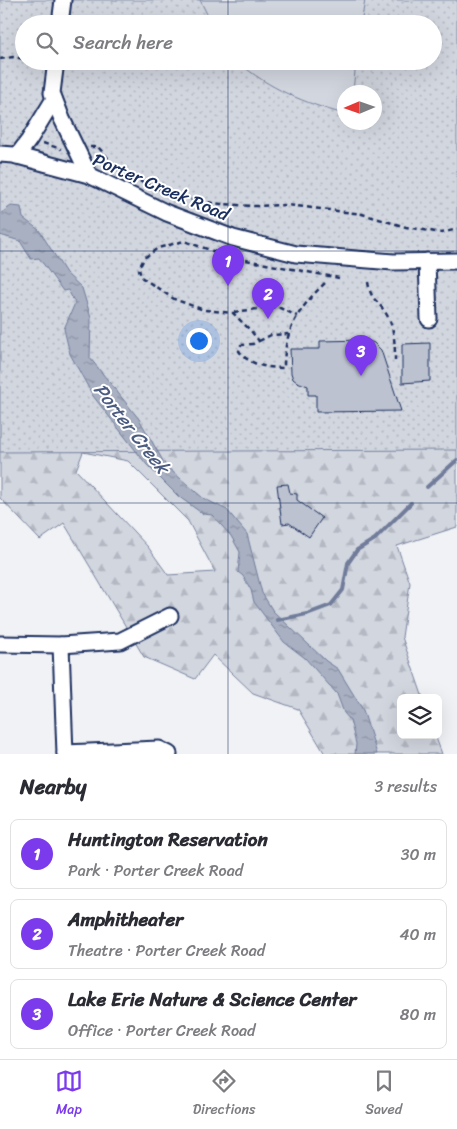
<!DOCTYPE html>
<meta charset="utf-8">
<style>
body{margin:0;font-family:Sriracha,sans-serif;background:#f2f2f3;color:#2b2b33}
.controls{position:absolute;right:15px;bottom:15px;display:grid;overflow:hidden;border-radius:8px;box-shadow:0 5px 20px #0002}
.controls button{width:45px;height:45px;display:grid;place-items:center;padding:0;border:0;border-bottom:1px solid #e1e1e2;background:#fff;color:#2b2b33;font:25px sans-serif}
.compass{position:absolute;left:337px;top:85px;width:45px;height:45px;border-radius:50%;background:#fff;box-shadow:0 5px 20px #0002;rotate:268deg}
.you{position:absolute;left:198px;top:340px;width:18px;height:18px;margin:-12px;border:4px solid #fff;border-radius:50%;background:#1a73e8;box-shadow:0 0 0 8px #1a73e833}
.badge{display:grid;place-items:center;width:32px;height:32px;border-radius:50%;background:#7c3aed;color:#fff;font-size:16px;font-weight:700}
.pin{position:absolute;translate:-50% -41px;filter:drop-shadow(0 1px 2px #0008)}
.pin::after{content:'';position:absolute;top:26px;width:18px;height:15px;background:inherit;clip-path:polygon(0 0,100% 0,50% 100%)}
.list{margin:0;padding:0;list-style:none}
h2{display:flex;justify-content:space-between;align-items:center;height:65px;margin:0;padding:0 20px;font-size:21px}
h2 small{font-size:16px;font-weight:400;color:#7c7c81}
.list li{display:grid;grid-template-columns:32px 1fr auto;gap:15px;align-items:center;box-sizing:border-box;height:70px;margin:0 10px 10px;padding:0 10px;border:1px solid #e1e1e2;border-radius:8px}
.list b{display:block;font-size:19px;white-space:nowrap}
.list p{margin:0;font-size:16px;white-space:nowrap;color:#7c7c81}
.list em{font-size:16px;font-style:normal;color:#7c7c81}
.icon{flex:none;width:28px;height:28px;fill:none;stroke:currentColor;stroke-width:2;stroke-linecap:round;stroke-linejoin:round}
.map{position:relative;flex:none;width:457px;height:754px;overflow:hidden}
.search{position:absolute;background:#fff;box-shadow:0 5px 20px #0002;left:15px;right:15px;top:15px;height:55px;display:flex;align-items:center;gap:12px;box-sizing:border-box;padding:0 18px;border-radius:28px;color:#7c7c81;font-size:19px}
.sheet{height:305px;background:#fff}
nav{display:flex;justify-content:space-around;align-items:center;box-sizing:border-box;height:70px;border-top:1px solid #e1e1e2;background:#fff;font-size:14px;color:#7c7c81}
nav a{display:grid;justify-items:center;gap:2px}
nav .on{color:#7c3aed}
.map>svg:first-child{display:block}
.forest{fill:url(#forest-firs);stroke:#76829e;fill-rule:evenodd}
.park{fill:url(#park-dots);stroke:#76829e;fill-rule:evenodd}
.garden{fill:#d2d6df;stroke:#76829e}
.water{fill:url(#water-ripples);stroke:#707c9a}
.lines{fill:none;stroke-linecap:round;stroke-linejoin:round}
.stream{stroke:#707c9a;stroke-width:4}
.building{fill:#bcc2d0;stroke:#1b2f5e}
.minor-casing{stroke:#1b2f5e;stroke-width:19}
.path{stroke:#1b2f5e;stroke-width:2.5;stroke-dasharray:5 4;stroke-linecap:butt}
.minor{stroke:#fff;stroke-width:15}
.grid{fill:none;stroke:#1b2f5e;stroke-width:1;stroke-opacity:0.55}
.labels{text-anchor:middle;stroke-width:4;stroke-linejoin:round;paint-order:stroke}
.street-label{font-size:18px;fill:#1b2f5e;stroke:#fff}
.water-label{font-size:19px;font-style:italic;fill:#4c5c81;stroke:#fff}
</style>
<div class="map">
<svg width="457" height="754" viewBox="0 0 457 754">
<defs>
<pattern id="forest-firs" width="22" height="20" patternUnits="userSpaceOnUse" patternTransform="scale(1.25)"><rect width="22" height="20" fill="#d2d6df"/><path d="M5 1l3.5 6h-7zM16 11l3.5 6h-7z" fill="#b4b8c2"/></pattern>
<pattern id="park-dots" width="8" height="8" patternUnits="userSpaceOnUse" patternTransform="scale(1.25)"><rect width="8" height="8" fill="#d2d6df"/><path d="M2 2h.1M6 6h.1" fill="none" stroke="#b4b8c2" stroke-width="1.8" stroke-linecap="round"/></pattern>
<pattern id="water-ripples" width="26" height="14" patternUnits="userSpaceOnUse" patternTransform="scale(1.25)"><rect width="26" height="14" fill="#a8b0c2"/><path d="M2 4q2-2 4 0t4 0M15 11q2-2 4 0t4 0" fill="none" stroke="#8890a1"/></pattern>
</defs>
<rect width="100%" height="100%" fill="#f1f2f5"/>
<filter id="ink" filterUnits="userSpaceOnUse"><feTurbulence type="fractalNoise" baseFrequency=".02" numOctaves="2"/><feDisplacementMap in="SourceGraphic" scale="10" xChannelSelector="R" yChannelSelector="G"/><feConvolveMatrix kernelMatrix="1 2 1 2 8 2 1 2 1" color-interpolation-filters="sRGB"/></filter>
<g filter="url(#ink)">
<!-- forest -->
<path class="forest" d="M0,170l457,280v77l-60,19 13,37 -8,54 21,61h-22v37h34l7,19h-117l-27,-45 -45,-16 -40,-38 -18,24 -51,-22 -80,-134 -24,17 -40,-42zM83,452l45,9 60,60 27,51 -47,3 -20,-28 -72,-77z"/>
<!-- park -->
<path class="park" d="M0,0h457v450l-457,2zM24,24h409v37h-409zM344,92h30v30h-30z"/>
<!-- garden -->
<g class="garden">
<path d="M200,0h165l-4,24h-149z"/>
<path d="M237,61h119l-3,31h-9v22c-39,-11 -75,-25 -107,-53z"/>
</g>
<!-- water -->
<path class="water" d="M11,206l10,1 2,11 16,12 27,43 16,15 9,30 -1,40 49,61 27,47 37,32 24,12 20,24 15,59 11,18 53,50 12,8 25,41 14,44h-22l1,-10 -6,-24 -6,-7 -7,-19 -32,-36 -21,-16 -30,-40 -3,-12 -8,-14 -5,-4 2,-20 -9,-16 -19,-21 -9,-1 -25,-18 -31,-31 -54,-69 -23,-42 -6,-25 11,-26 -7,-13 -5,1 -24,-33 -8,1 -11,-18 -20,-6v-21z"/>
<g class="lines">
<!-- stream -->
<g class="stream">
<path d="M427,487l30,-27"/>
<path d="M277,620l30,-6 24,-9 12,-15 5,-27 9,-13 18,-11 36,-36"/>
</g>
</g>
<!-- building -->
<g class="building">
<path d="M367,340l7,3 7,7 20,61 -85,1v-17h-8v-9l-11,-4 -4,-3 -2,-6 -1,-24h30v-8z"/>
<path d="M430,343v38l-28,2v-39z"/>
<path d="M288,484l2,9 7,1v6l25,18 -13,19 -20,-14 -7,1 -5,-39z"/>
</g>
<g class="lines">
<!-- minor casing -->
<g class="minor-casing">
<g id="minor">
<path d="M60,24l3,-24"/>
<path d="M56,61l-4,32 10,26 27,56"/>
<path d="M0,154l14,1 75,20 78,38 66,25 63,16 97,8 64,-1"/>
<path d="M17,156l12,-16 25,-41"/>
<path d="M427,261l2,58"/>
<path d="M0,644l61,1 59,-4 50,-25"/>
<path d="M61,645l4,109"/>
<path d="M65,753l94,-4 10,5"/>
</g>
</g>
<!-- path -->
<g class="path">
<path d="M0,59l13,-2 11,2"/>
<path d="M35,61l8,4"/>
<path d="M43,143l18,6"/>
<path d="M90,147h8l21,23 12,8 46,18 16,4 28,4 33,2 34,-1 74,9 44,13 36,6 15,-4"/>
<path d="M368,282c3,19 8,16 17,30 10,14 10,34 10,50"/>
<path d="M325,283c-26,25 -41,47 -41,85 -17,0 -35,-3 -45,-17l2,-6 12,-1 6,-3 -8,-10 -18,-18 -29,-3 -30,-11 -33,-22 -2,-8 5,-11 14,-10 26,-7 46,16 109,21"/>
<path d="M234,312l38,-5 8,1 17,8"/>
<path d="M259,341l12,-6 17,-1"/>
</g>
<!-- minor -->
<use href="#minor" class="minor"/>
</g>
</g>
<!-- grid -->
<path class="grid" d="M228,0v24M228,61v693M0,251h457M0,503h457"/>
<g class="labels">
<!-- street labels -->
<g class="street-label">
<text transform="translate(161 187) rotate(23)" y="6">Porter Creek Road</text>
</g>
<!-- water labels -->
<g class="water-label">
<text transform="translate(132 428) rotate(52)" y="7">Porter Creek</text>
</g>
</g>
</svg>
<div class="controls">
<button><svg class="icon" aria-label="layers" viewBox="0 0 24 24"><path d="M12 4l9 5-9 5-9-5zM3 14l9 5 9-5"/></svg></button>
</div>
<svg class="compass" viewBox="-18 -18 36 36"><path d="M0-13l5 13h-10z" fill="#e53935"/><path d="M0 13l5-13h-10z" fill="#7c7c81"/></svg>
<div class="you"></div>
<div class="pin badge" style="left:228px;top:286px">1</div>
<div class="pin badge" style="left:268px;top:319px">2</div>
<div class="pin badge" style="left:361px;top:376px">3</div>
<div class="search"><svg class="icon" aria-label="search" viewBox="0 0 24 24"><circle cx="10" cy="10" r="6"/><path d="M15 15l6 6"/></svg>Search here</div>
</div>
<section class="sheet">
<h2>Nearby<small>3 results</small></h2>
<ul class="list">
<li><span class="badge">1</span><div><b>Huntington Reservation</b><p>Park · Porter Creek Road</p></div><em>30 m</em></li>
<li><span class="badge">2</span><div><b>Amphitheater</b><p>Theatre · Porter Creek Road</p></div><em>40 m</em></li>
<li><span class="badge">3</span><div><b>Lake Erie Nature &amp; Science Center</b><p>Office · Porter Creek Road</p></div><em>80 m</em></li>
</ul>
</section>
<nav>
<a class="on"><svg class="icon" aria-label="map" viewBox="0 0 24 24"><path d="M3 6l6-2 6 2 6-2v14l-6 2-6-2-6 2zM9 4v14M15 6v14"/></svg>Map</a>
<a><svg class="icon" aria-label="directions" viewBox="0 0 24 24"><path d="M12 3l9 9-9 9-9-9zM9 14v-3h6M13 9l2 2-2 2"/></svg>Directions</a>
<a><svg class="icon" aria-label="saved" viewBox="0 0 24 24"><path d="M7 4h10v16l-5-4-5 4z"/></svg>Saved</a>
</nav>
